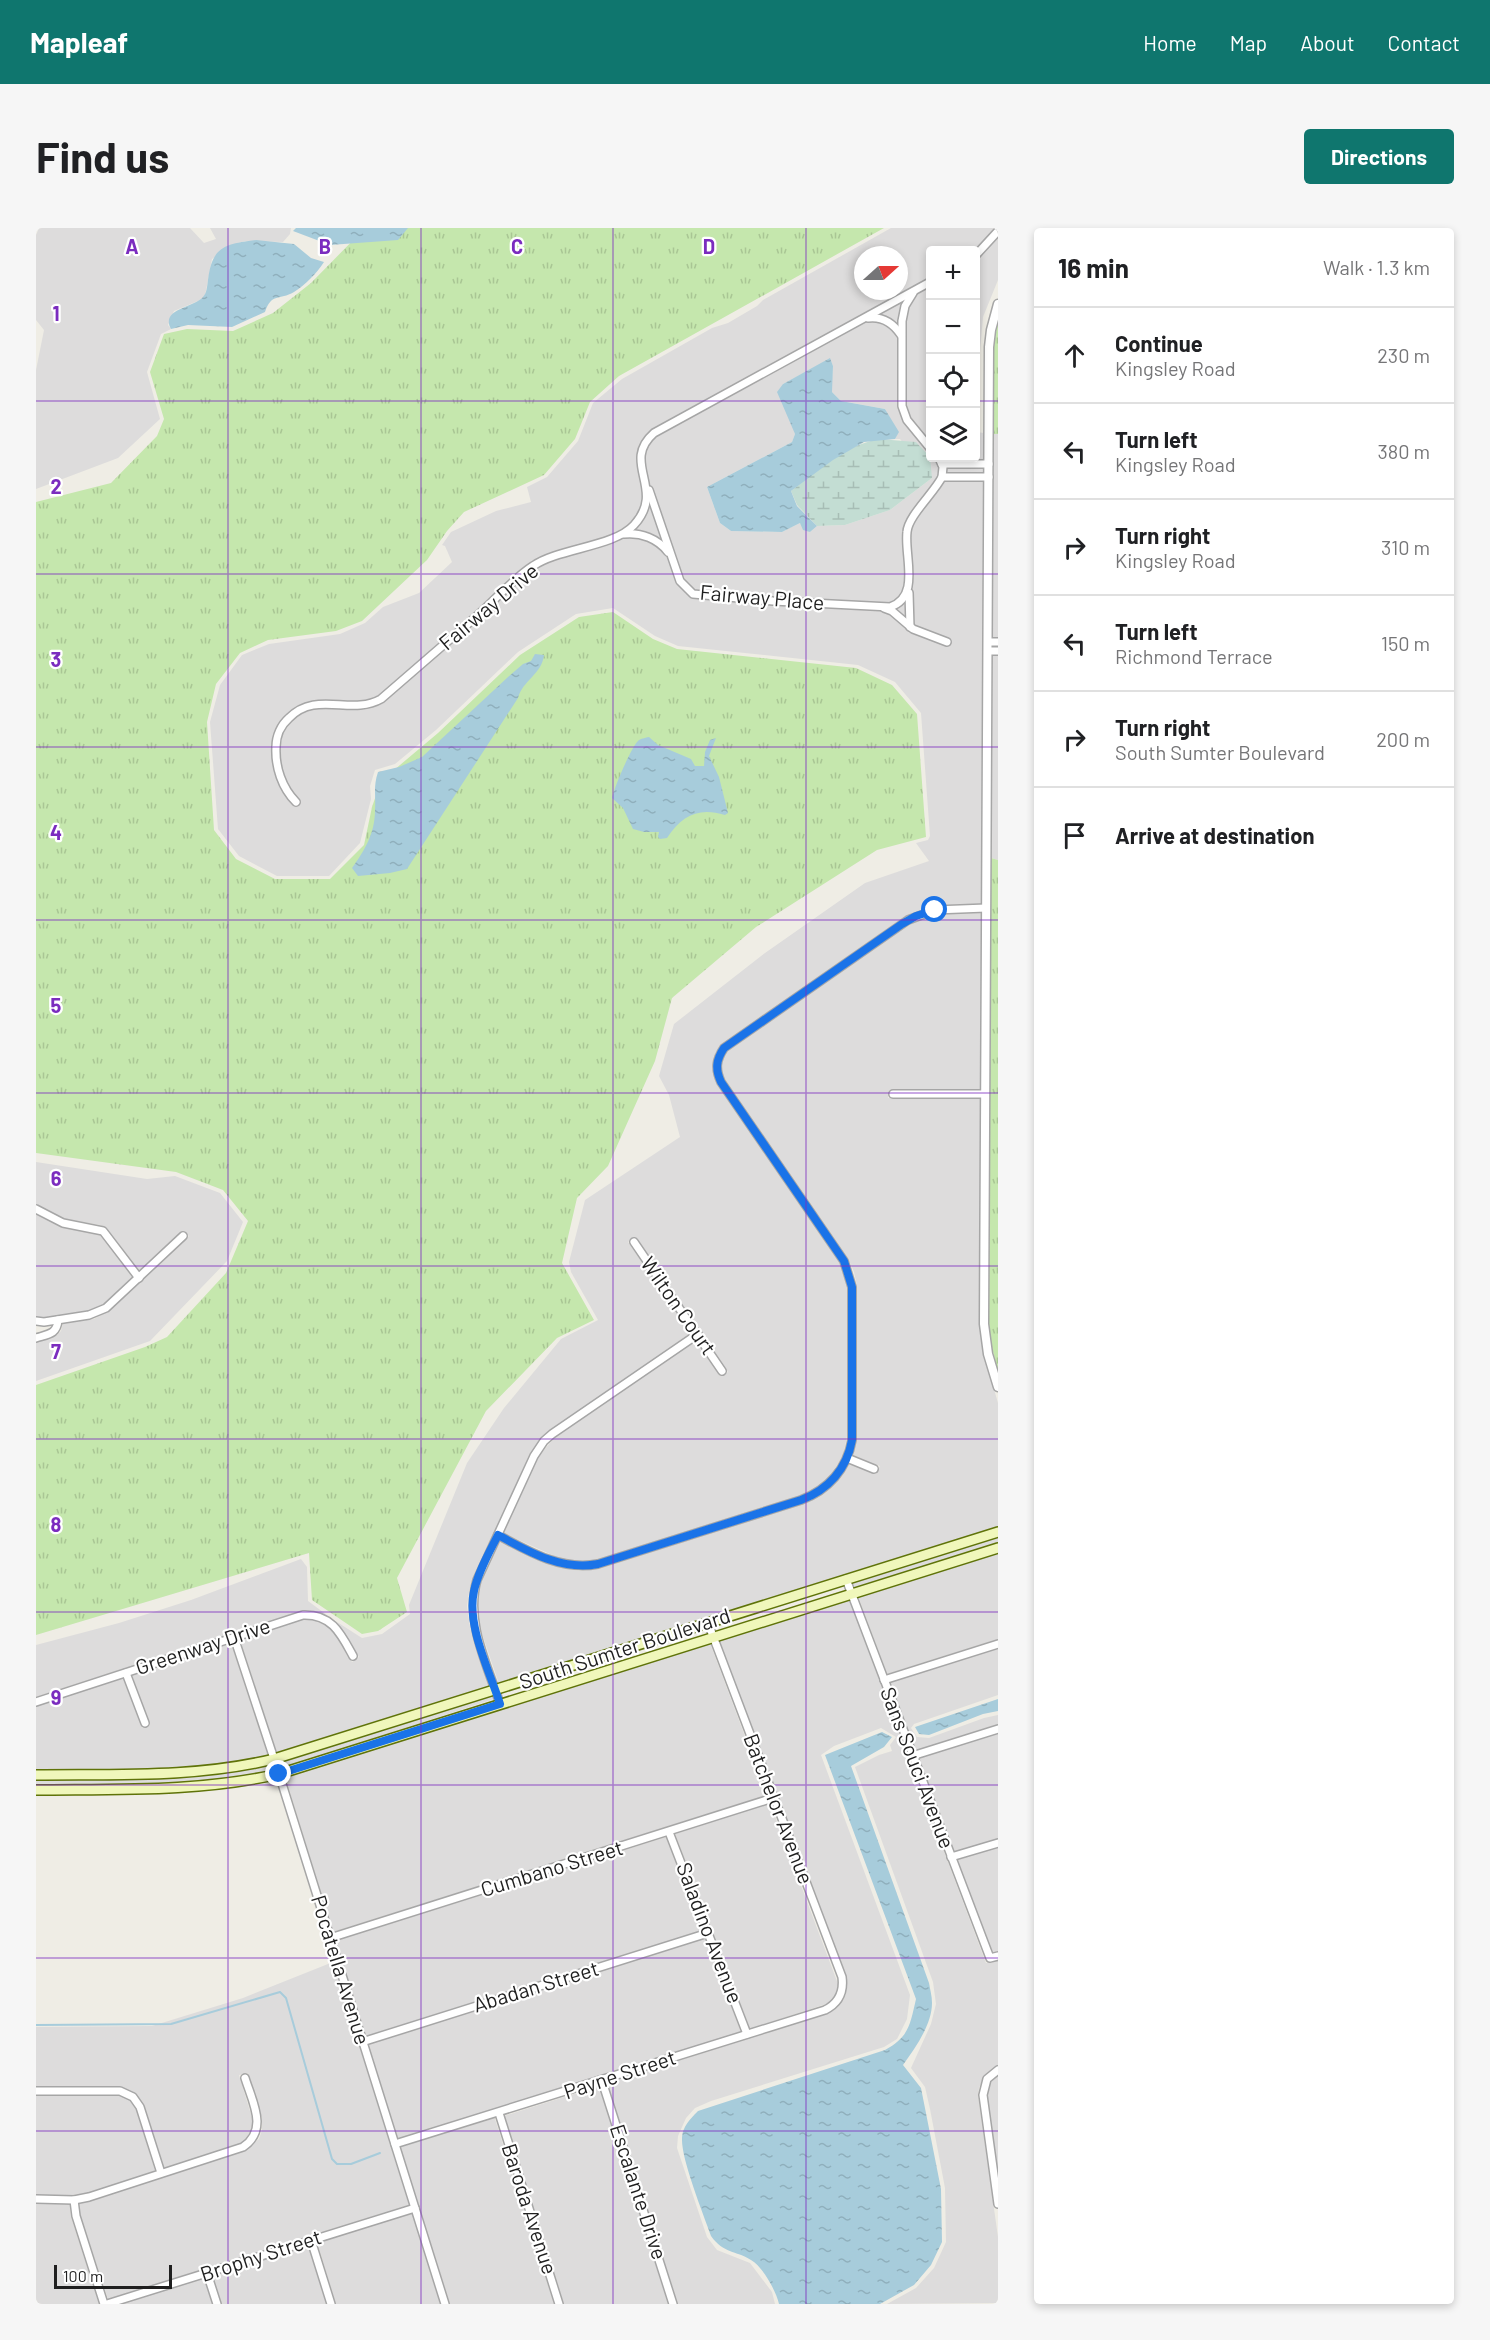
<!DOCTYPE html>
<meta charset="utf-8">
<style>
body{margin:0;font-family:Barlow,sans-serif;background:#f6f6f6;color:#202124}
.controls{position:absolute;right:18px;top:18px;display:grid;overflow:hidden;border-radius:6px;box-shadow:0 3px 9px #0003}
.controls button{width:54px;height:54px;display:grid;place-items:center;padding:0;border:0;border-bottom:2px solid #e0e0e0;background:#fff;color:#202124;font:30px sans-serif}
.compass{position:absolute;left:818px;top:18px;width:54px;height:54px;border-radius:50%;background:#fff;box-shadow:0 3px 9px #0003;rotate:69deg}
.scale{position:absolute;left:18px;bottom:15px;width:118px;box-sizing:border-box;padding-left:6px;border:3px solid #1f1f1f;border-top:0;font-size:16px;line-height:21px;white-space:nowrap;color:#1f1f1f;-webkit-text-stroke:4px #fff;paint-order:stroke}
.stop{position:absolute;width:18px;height:18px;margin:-14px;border:4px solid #1a73e8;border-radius:50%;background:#fff}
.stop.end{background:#1a73e8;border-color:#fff;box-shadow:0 2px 6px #0008}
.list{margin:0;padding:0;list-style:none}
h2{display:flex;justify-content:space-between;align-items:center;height:78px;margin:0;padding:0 24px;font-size:26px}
h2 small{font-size:20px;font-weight:400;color:#757577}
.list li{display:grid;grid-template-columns:39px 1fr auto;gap:18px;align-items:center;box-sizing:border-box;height:96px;padding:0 24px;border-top:2px solid #e0e0e0}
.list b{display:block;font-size:22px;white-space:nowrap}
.list p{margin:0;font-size:20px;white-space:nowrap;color:#757577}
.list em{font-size:20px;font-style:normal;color:#757577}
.icon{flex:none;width:33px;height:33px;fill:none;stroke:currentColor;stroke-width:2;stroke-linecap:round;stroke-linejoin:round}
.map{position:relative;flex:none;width:962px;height:2076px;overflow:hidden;border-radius:6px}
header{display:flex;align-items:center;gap:36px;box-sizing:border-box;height:84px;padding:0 30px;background:#0f766e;color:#fff}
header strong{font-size:28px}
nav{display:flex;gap:33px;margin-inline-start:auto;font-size:21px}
.intro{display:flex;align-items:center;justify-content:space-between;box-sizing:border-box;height:144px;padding:0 36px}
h1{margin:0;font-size:42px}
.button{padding:15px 27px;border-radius:6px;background:#0f766e;color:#fff;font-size:21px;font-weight:700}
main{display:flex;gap:36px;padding:0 36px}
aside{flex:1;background:#fff;border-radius:6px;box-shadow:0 3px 9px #0003}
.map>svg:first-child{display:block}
.residential{fill:#dddcdc;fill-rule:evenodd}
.grass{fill:url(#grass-tufts)}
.wetland{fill:url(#wetland-marsh)}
.water{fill:url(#water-ripples)}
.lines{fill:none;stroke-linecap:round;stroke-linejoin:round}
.stream{stroke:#a7ccdb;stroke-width:2}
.minor-casing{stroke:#a6a6a6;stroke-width:10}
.tertiary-casing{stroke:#a6a6a6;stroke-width:11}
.secondary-casing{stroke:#5f7309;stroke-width:12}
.minor{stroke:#fff;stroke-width:7}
.tertiary{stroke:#fff;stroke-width:8}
.secondary{stroke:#f0f7bb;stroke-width:9}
.route{stroke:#1a73e8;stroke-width:8}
.grid{fill:none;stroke:#7b2cbf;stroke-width:1.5;stroke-opacity:0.55}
.labels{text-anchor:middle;stroke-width:4.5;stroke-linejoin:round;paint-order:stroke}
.street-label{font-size:21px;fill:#1f1f1f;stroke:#fff}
.grid-label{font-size:20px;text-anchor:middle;font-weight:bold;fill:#7b2cbf;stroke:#fff;stroke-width:4.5;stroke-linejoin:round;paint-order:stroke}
</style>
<header>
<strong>Mapleaf</strong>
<nav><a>Home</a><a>Map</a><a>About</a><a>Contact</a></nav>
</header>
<div class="intro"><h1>Find us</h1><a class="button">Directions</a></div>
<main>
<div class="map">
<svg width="962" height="2076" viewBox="0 0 962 2076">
<defs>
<pattern id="grass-tufts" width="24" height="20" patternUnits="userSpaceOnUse" patternTransform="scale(1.5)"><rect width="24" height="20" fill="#c5e7ad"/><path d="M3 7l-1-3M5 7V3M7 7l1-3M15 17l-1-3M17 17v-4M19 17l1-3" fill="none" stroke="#a9c694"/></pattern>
<pattern id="wetland-marsh" width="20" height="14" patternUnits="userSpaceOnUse" patternTransform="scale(1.5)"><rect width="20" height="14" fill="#c3ddd3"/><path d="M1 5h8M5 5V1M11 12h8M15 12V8" fill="none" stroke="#a7bdb5"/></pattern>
<pattern id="water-ripples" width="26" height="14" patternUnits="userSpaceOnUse" patternTransform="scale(1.5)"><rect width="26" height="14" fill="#a7ccdb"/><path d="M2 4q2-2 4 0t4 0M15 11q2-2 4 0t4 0" fill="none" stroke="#8fafbc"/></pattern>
</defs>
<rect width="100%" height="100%" fill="#efede5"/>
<!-- residential -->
<g class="residential">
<path d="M3,0h151l14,15 12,-4 -6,-11h81l-1,6 -7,8 -38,-1 -13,4 -20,14 -7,37 -7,5 -24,10 -6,14 3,4 -10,5 -14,38 13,47 -42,39 -82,31v-119l8,-40 -8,-10v-85z"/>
<path d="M855,0h107v52l-15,37 -6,69 -1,46 8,1v27h-23l-1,8h24v5h-22l-1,8h23l-2,423 -47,2 -29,10 -185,129 -5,7 -4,16 5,16 123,179 5,12 3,12v144l-5,26 -18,25 -18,12 -210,66 -18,2 -18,-3 -58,-26 35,-76 17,-20 141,-97 24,36 8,-4 -93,-135 -7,5 64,91 -142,98 -9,8 -11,15 -57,125 -4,13 -2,14 3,21 20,60 -213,66 -37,-113 60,-20 11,-1 10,3 11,7 20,33 7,-5 -22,-35 25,16 20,-4 28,-20 -1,-9 58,-142 37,-55 57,-69 37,-19 -27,-48 -2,-10 16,-62 95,-63 -11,-42 -10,-19 15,-52 91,-71 100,-70 64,-22 -13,-18 12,-3 2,-4 -9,-123 -26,-31 -37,-17 -180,-19 -23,-10 -42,-28 -37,6 -58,38 -82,78 -41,34 -20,6 -5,16 1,13 -11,44 -31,33h-52l-38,-20 -21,-27 -8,-107 10,-37 22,-30 27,-11 71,-10 25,-11 18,-16 36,-14 33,-31 -7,-16 -3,-1 9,-13 45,-21 35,-9 -4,-15 20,-10 31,-36 15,-38 29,-24 90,-51 16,-5 29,-17 6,-6zM894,22h46v208h-46zM827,27h36v36h-36zM794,131l3,7 -2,25 10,10 44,8 13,23 -3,7h5l32,39 -42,32 -45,15 -28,1 -7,6 -10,-9 -18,9 -51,-1 -11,-8 -13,-36 85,-45 3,-8 -12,-50z"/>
<path d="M957,206h5v426l-7,-2z"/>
<path d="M946,685l-1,177h-92l-1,8 93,1 -1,225 4,31 14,48v124l-499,157 -20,-59 -3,-19 5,-25 19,-40 58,26 21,4 20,-2 212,-68 20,-14 18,-23 27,10 4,-8 -27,-10 4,-25v-145l-3,-14 -6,-14 -123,-179 -3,-6v-12l5,-10 183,-128 26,-9z"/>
<path d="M0,934l111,17 28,-3 45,17 23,29 -16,39 -77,80 -114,40v-39l21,-7 4,-4 2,-8 31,-4 15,-8 80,-75 -7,-5 -42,41 -34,-44 -6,-3 -35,-6 -29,-14z"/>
<path d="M0,986l25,13 39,7 33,44 -30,27 -9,5 -50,8 -8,-1z"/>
<path d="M962,1308v8l-143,44 -2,-5z"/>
<path d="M962,1324v87l-111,35 -29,-78z"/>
<path d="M265,1331l6,8 1,34 19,14 -15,-4 -14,1 -262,85v-52l83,-22 72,-23z"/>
<path d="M813,1371l137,364 12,-3v106l-14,10 -5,12 -1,8 20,141v66l-111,1 29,-16 18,-20 12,-26 -1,-54 -15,-79 -5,-22 -14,-19 20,-44 5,-20 -3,-22 -78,-215 24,-12 13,-4 -2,-6 6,-8 -15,-9 -47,18 -13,9 89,240 -3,24 -10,20 -13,8 -173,54 -16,7 -9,10 -8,18 -1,12 30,89 10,13 33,13 22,29 3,12h-97l-71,-221 220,-69 7,-4 9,-10 3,-6v-19l-127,-335z"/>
<path d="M195,1415l37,113 -46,9 -53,5 -133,1v-65l87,-28 19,50 8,-3 -18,-50z"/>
<path d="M674,1415l57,152 -434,137 -48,-156z"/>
<path d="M962,1420v47l-84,29 -3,4 6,9 12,1 55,-20 14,-3v9l-83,27 -25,-69z"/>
<path d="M456,1467l2,4 -212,69 -2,-7z"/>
<path d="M962,1505v106l-44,13 -36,-94z"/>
<path d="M235,1536l2,7 -26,6 -77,7 -134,1v-6l159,-2z"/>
<path d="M734,1575l68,181 -2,10 -7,9 -79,26 -75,-195z"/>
<path d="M630,1609l37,93 -337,106 -31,-95z"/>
<path d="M962,1619v104l-5,2 -36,-93z"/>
<path d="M669,1710l36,94 -343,107 -30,-95z"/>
<path d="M297,1734l76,243 -301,94 -28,-84 -1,-12 165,-52 15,-12 3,-9v-12l-14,-45 -9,2 14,46 -2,14 -10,9 -77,24 -20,-63 -8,-11 -15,-7 -85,-1v-59l116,-1 91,-28z"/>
<path d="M962,1847v96l-11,-77 4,-13z"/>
<path d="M563,1858l69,218h-104l-60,-188z"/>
<path d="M0,1867h83l11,5 6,9 19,62 -67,22 -14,2h-38z"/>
<path d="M459,1890v1l59,185h-104l-50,-157z"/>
<path d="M0,1975l34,1 1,13 28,87h-63z"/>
<path d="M376,1985l28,91h-104l-19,-62z"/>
<path d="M272,2017l18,59h-104l-10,-29z"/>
<path d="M168,2050l8,26h-91z"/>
</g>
<!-- grass -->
<g class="grass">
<path d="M329,0h519l-265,148 -29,26 -15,37 -31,36 -80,37 -17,19 -20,29 -65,61 -26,10 -68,9 -28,13 -24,31 -9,38 7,108 22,29 39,20h55l34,-34 8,-38 9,-26 57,-48 82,-78 59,-38 34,-5 40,27 24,10 179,19 36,17 25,29 9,123 -49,13 -121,77 -84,71 -17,63 -47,105 -31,32 -15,65 32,57 -37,18 -71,73 -89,167 10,34 -29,19 -16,3 -50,-34 -3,-47 -273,82v-250l109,-38 22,-10 59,-64 22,-52 -25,-31 -47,-18 -140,-19v-651l75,-19 46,-47 7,-17 -14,-47 14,-38 23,-5 46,2 40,-18 38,-30z"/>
<path d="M962,90v116h-4v-87z"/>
<path d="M955,630l7,2v512l-8,-33 -1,-15z"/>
</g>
<!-- wetland -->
<path class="wetland" d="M843,211l37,3 14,15 2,21 -42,32 -45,15 -28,1 -20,-21 -6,-14c26,-20 55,-46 88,-52z"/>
<!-- water -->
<g class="water">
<path d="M260,0h112l-10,12 -68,5 -37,-14z"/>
<path d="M220,12l38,4 17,14 13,4c-8,12 -18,22 -30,30 -15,9 -22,0 -29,20l-33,15 -44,-2 -17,4c-11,-20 22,-21 32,-32 4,-4 4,-11 5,-17 4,-33 16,-36 48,-40z"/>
<path d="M794,130l3,8 -1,26 9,9 44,8 14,23 -4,7 -31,3 -31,18 -42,31 6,15 20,20 -7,6 -7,-2 -3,-7 -18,9 -51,-1 -11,-8 -13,-36 85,-45 3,-8 -18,-42 6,-8z"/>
<path d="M499,426l9,1c-2,19 -21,25 -26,43l-111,171 -17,4 -32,3 -6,-8c13,-18 23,-35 23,-58 1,-15 -2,-23 3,-38l21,-5 23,-10 86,-80 15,-13 8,-3z"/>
<path d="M613,509l9,8 33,14 4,7h9l1,-14 5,-12 6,-2 -7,18 10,21 9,36 -3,2c-26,-8 -43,0 -58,23l-7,1 -2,-2 1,-5h-15l-11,-3 -10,-21 -11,-10c2,-10 20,-53 27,-58 4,-2 6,-2 10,-3z"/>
<path d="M962,1471v12l-15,3 -54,21 -10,-1 -4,-7z"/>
<path d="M846,1504l10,5 -8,10 -33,19 78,217c1,6 3,13 3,20 0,22 -17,45 -29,62l18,23 20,101 1,53 -11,23 -17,20 -34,19h-101c-3,-13 -16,-37 -28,-44 -16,-10 -27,-6 -40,-24 -8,-23 -30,-77 -29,-98 0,-11 9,-20 16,-27l187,-61c24,-13 25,-25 31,-51l-91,-244z"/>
</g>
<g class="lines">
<!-- stream -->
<path class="stream" d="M0,1797l135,-1 109,-32 6,6 46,161 5,5h14l29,-11"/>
<!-- minor casing -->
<g class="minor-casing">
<g id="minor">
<path d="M940,27l22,-24"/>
<path d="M877,65l-8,13 -3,15v85l5,14 23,28"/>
<path d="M832,90c15,-2 25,5 33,17"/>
<path d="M906,236h47"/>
<path d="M906,249h47"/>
<path d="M613,262l31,91 13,13 80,7 117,6c31,-10 14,-51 17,-75 1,-16 27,-39 35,-55l1,-10 -4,-9"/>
<path d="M588,306c17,-2 34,5 44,18"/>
<path d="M873,365l1,34"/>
<path d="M848,380l8,3 21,18 34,13"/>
<path d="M952,414h10"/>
<path d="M952,423h10"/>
<path d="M260,574c-14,-14 -21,-35 -20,-55 0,-11 5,-22 13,-29 27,-28 62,-2 92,-19 32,-28 65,-56 97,-84 18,-16 35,-36 55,-49 26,-18 81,-19 101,-41 33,-36 -14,-62 20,-92l276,-151"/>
<path d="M857,866h92"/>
<path d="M0,981l27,14 40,8 36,47"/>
<path d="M598,1014l88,129"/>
<path d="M0,1093l8,1 45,-7 17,-7 77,-72"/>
<path d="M0,1110c13,-4 21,-4 22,-18"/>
<path d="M811,1230l27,11"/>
<path d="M462,1307c31,17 64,36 100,29l203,-64c27,-10 46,-31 51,-60v-153l-8,-26 -123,-179c-6,-13 -5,-22 3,-34l184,-128 27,-10 51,-2"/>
<path d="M810,1351l144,379 8,-2"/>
<path d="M198,1409l45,137 166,530"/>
<path d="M90,1445l19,50"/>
<path d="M848,1452l114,-36"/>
<path d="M0,1474l267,-87c29,-1 38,19 50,41"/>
<path d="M464,1476c-13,-40 -35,-82 -23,-124l57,-124 10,-15 8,-7 146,-100"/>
<path d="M876,1528l86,-27"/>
<path d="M633,1604l78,202"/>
<path d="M915,1629l47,-14"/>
<path d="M294,1710l443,-140"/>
<path d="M326,1814l346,-109"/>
<path d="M962,1842l-11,9 -4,16 15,109"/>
<path d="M566,1853l71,223"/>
<path d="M0,1863h84l13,6 7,10 21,66"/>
<path d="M463,1885l60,191"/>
<path d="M359,1916l430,-134c14,-7 19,-18 17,-33l-134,-354"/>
<path d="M0,1971l38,1 15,-3 154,-50c26,-17 9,-46 2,-69"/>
<path d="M38,1972l2,16 28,88"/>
<path d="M275,2012l20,64"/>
<path d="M171,2045l10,31"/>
<path d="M71,2076l308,-96"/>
</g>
</g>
<!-- tertiary casing -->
<g class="tertiary-casing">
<path id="tertiary" d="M962,76l-7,26 -2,17 -5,977 4,30 10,33"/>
</g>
<!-- secondary casing -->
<g class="secondary-casing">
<g id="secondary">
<path d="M0,1547c80,-1 160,3 238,-16l724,-227"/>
<path d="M0,1562c82,-1 163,2 243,-16l719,-226"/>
</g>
</g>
<!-- minor -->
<use href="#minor" class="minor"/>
<!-- tertiary -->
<use href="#tertiary" class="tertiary"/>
<!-- secondary -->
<use href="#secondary" class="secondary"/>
</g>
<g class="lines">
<!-- route -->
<path class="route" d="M243,1546l221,-70c-10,-32 -34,-79 -26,-113 4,-19 15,-38 24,-56 31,17 64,36 100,29l203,-64c27,-10 46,-31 51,-60v-153l-8,-26 -123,-179c-6,-13 -5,-22 3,-34l178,-124 14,-8 19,-6"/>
</g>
<!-- grid -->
<path class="grid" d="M192,0v2076M385,0v2076M577,0v2076M770,0v2076M0,173h894M940,173h22M0,346h962M0,519h962M0,692h962M0,865h962M0,1038h962M0,1211h962M0,1384h962M0,1557h962M0,1730h962M0,1903h962"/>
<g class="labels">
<!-- street labels -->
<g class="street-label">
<text transform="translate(726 370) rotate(5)" y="7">Fairway Place</text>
<text transform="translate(453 379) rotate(-40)" y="7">Fairway Drive</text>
<text transform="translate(642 1078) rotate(55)" y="7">Wilton Court</text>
<text transform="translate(167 1419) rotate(-18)" y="7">Greenway Drive</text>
<text transform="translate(589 1421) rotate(-18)" y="7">South Sumter Boulevard</text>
<text transform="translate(881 1540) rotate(69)" y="7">Sans Souci Avenue</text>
<text transform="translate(742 1581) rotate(69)" y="7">Batchelor Avenue</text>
<text transform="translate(516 1641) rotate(-17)" y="7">Cumbano Street</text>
<text transform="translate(673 1705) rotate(69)" y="7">Saladino Avenue</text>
<text transform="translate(304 1742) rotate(73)" y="7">Pocatella Avenue</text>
<text transform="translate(500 1759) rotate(-17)" y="7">Abadan Street</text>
<text transform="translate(584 1847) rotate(-18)" y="7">Payne Street</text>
<text transform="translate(602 1964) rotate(72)" y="7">Escalante Drive</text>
<text transform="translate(493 1981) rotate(72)" y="7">Baroda Avenue</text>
<text transform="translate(225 2028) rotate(-18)" y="7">Brophy Street</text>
</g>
</g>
<g class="grid-label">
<text x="96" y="26">A</text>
<text x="289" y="26">B</text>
<text x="481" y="26">C</text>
<text x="673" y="26">D</text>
<text x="20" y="93">1</text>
<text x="20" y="266">2</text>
<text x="20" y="439">3</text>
<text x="20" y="612">4</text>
<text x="20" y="785">5</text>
<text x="20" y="958">6</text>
<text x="20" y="1131">7</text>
<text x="20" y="1304">8</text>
<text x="20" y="1477">9</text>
</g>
</svg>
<div class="controls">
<button>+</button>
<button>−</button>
<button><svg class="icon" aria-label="locate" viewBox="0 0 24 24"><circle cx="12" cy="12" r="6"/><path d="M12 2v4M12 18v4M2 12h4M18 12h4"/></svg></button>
<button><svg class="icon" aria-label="layers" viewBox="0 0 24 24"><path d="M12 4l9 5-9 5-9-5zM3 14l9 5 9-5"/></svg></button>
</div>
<svg class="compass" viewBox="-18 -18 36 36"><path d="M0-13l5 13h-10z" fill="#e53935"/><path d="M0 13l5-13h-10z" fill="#757577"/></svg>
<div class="scale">100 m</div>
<div class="stop" style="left:899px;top:682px"></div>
<div class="stop end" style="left:243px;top:1546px"></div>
</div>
<aside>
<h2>16 min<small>Walk · 1.3 km</small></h2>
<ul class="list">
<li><svg class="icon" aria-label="ahead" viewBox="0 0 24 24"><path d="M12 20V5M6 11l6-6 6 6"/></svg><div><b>Continue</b><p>Kingsley Road</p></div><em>230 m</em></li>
<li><svg class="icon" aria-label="left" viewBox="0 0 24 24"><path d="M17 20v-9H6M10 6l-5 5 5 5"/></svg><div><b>Turn left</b><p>Kingsley Road</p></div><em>380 m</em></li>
<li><svg class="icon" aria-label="right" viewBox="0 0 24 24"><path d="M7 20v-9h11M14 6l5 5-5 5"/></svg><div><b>Turn right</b><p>Kingsley Road</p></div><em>310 m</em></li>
<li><svg class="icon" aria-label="left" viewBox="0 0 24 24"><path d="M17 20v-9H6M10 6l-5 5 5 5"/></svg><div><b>Turn left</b><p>Richmond Terrace</p></div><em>150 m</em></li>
<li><svg class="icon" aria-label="right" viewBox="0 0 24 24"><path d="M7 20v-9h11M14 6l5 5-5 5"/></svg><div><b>Turn right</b><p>South Sumter Boulevard</p></div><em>200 m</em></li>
<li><svg class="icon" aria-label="arrive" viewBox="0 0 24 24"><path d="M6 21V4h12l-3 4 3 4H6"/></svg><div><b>Arrive at destination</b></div></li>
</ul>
</aside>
</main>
